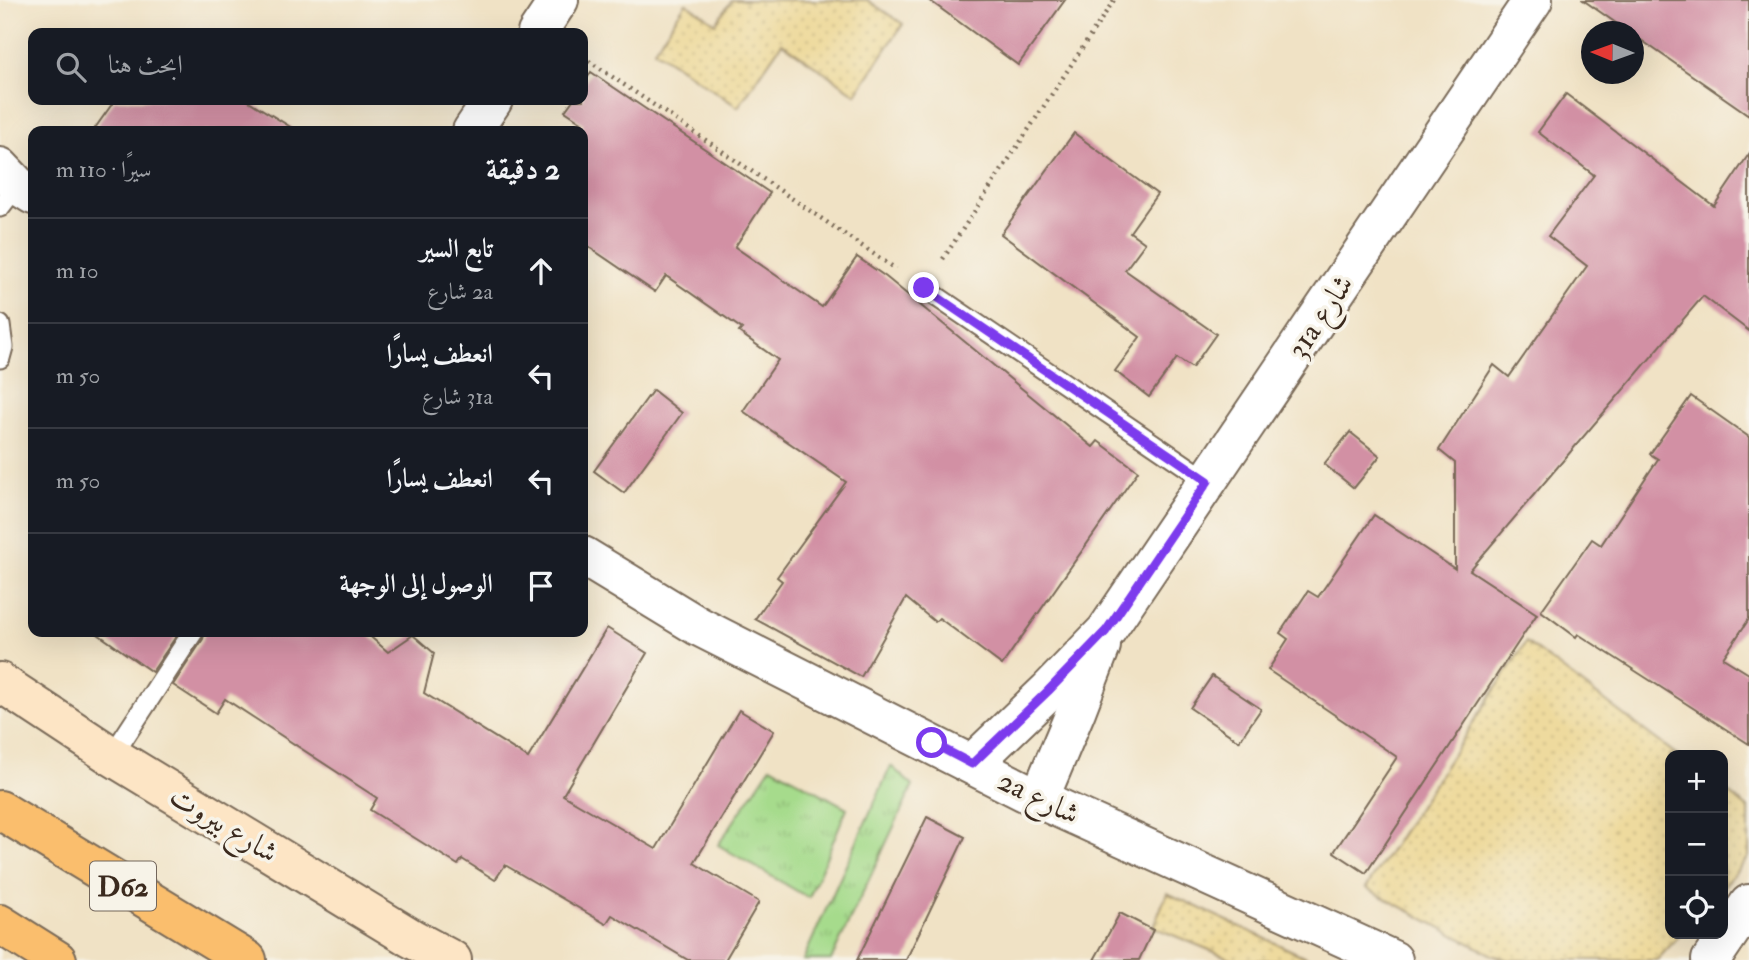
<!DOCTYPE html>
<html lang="ar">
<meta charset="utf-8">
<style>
body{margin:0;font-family:"IM FELL Double Pica",Amiri,serif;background:#242831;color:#f1f3f6;direction:rtl}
.controls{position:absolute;right:21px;bottom:21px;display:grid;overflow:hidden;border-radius:14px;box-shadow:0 7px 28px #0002}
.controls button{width:63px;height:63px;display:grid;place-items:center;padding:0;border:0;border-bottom:2px solid #363941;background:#171b24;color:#f1f3f6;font:35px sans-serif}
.compass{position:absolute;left:1581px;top:21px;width:63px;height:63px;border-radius:50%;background:#171b24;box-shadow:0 7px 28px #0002;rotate:271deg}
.stop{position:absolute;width:21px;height:21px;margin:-16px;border:5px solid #7c3aed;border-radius:50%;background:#fff}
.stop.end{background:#7c3aed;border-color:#fff;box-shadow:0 2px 7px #0008}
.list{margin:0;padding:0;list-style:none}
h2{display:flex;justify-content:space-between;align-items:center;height:91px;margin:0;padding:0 28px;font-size:30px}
h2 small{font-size:23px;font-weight:400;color:#9ea1a6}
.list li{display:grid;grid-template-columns:46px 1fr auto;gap:21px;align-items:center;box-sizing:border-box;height:105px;padding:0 28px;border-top:2px solid #363941}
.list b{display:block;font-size:26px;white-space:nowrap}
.list p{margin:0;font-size:23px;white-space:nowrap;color:#9ea1a6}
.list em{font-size:23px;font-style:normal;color:#9ea1a6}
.icon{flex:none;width:38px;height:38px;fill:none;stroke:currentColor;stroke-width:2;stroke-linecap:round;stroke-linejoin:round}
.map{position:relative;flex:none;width:1749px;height:960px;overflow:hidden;direction:ltr}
.search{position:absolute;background:#171b24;box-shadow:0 7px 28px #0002;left:28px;top:28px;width:560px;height:77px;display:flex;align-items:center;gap:18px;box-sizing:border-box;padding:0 24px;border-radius:14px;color:#9ea1a6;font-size:26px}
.panel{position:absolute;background:#171b24;box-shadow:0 7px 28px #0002;left:28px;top:126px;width:560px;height:511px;border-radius:14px;direction:rtl}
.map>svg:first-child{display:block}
.grass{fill:url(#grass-tufts);stroke:#708255;stroke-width:2}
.sand{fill:url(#sand-dots);stroke:#94825e;stroke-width:2}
.building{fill:#d290a4}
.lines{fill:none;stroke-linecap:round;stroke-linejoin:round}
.service-casing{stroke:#7a6a58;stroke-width:23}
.minor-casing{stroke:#7a6a58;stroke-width:42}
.secondary-casing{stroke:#7a6a58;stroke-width:42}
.primary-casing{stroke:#7a6a58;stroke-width:42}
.path{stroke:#7a6a58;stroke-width:4.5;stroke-dasharray:2 5;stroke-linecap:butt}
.service{stroke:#fff;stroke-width:19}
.minor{stroke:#fff;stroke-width:38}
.secondary{stroke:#fde5c5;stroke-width:38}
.primary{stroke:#fabe6d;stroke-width:38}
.route{stroke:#7c3aed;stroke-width:9}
.labels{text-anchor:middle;stroke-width:7;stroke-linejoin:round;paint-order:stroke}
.shield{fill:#f7f3e8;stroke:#73665b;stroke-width:2}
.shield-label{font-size:28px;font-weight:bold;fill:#3b2a1e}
.street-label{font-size:30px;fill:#3b2a1e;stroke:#f7f3e8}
</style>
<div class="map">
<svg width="1749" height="960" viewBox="0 0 1749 960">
<defs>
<pattern id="grass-tufts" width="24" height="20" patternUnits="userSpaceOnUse" patternTransform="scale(1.75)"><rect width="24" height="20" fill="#a6db8c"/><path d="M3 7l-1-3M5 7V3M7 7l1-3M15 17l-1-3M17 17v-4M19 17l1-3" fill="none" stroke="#90bc78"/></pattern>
<pattern id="sand-dots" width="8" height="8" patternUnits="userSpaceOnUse" patternTransform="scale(1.75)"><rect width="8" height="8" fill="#eeda9e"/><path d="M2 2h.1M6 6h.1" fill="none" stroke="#cdbb88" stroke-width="1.8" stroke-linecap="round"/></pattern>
</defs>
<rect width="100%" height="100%" fill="#f7f3e8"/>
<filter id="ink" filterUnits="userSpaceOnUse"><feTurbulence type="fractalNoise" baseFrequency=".0143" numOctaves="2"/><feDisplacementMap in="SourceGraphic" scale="14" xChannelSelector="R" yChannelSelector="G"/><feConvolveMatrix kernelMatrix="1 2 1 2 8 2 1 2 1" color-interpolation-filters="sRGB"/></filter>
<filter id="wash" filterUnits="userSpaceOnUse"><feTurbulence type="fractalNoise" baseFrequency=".00686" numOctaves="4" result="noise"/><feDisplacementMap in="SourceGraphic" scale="28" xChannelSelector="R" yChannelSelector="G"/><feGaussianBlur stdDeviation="1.57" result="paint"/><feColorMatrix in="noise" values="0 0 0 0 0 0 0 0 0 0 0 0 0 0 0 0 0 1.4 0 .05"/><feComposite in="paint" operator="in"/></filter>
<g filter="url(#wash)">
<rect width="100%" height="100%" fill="#f0e2c5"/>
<!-- grass -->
<g class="grass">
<path d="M771,766l76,42 -38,90 -91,-53z"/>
<path d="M891,766l22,20 -82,174h-28z"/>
</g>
<!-- sand -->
<g class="sand">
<path d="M732,0h135l36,24 -47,70 -74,-51 -44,64 -84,-57 32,-47 30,20z"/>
<path d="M1526,642l151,113h-7v179h11l-24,26h-148l-17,-5 -126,-67z"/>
<path d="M1723,789l26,20v48l-26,30z"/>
<path d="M1167,893l145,67h-78l-81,-33z"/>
</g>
<g id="blocks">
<!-- building -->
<g class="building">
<path d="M929,0h136l-47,65z"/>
<path d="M1583,0h166v115l-115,-80v-3h-5z"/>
<path d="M591,72l179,121 -35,54 87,60 35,-50 29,20 207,170 5,-6 40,30 -136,194 -63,-47 -4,4 -29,-24 -45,79 -106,-58 27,-38 -5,-4 69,-95 -103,-71 35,-51 -39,-28 3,-3 -76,-53 -11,16 -72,-49v-120l-18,-12 8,-11h10v-15z"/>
<path d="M1566,94l148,112 35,-52v177l-46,-35 -233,274 67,44 -171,259 -32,-21 63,-95 -129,-87 20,-31 -8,-6 28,-42 10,6 56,-82 81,54v-106l-16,-13 55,-85 15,12 78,-111 -39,-30 46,-61 -56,-43z"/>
<path d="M115,100h132l50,31h-204z"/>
<path d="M1074,133l83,61 -27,38 15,11 -20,27 91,64 -24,34 -15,-10 -28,39 -34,-26 25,-34 -139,-103z"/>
<path d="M653,390l29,23 -58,80 -30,-22z"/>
<path d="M1691,396l58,41v182l-26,39 26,16v70l-171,-110 -2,3 -35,-26 51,-72 9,6 57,-86 -8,-5z"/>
<path d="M1350,432l30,24 -26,32 -30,-24z"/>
<path d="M607,628l40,25 -84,142 93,54 83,-139 35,21 -80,132 65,39 -34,58h-37l-76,-45 -6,9 -101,-59 -10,15 -33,-21 -4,6 -88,-55 7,-12 -152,-99 -9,14 -43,-28 30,-46 2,-7h160l23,20 25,-17 21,18 -10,40 104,65z"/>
<path d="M95,632h84l-27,40z"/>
<path d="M1212,676l49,33 -22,32 -49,-33z"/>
<path d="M927,817l38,20 -59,123h-49z"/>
<path d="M1120,913l33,17 -14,30h-45z"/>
</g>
</g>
</g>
<g filter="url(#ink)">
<use href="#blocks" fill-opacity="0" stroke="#7a6a58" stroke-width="2"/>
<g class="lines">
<!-- service casing -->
<g class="service-casing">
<g id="service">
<path d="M0,207l17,-22"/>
<path d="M924,288l284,193"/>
<path d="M0,325l3,22 -3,11"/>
<path d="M112,756l81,-124"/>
</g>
</g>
<!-- minor casing -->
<g class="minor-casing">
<g id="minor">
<path d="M537,33l22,-33"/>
<path d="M472,131l21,-31"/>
<path d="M0,167l17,18 16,10"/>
<path d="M583,556l115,70 341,173 354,161"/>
<path d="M972,764l76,-73 58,-60 427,-631"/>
<path d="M1039,799l37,-88 25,-65"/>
<path d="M1711,960l38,-56"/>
</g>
</g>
<!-- secondary casing -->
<g class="secondary-casing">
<path id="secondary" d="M0,682l112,74 299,182 41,22"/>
</g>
<!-- primary casing -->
<g class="primary-casing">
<g id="primary">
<path d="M0,810l247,150"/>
<path d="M0,924l57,36"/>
</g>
</g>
<!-- path -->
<g class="path">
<path d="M583,57l313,212"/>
<path d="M943,259l171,-259"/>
</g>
<!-- service -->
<use href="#service" class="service"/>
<!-- minor -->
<use href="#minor" class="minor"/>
<!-- secondary -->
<use href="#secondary" class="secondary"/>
<!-- primary -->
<use href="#primary" class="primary"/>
</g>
</g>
<g class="lines" filter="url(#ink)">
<!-- route -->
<path class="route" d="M924,288l284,193 -102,150 -58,60 -76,73 -40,-21"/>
</g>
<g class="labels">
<!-- shield labels -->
<rect class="shield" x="90" y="861.5" width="66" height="49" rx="5"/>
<g class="shield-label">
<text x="123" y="896">D62</text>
</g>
<!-- street labels -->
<g class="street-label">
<text transform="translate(1320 316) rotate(-56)" y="10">31a شارع</text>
<text transform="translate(1039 797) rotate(26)" y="10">2a شارع</text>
<text transform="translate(224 824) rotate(31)" y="10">شارع بيروت</text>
</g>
</g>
</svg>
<div class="controls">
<button>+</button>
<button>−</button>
<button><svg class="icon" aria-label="locate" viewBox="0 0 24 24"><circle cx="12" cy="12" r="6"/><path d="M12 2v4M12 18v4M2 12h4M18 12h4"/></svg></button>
</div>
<svg class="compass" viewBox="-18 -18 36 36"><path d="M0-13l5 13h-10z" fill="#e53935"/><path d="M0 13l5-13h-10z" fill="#9ea1a6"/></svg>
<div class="stop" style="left:932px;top:743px"></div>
<div class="stop end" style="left:924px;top:288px"></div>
<div class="search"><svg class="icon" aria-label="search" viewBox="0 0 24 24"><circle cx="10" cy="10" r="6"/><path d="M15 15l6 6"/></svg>ابحث هنا</div>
<section class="panel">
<h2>2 دقيقة<small>سيرًا · 110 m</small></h2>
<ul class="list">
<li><svg class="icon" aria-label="ahead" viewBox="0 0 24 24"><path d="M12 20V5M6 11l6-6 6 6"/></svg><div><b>تابع السير</b><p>2a شارع</p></div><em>10 m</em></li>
<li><svg class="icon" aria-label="left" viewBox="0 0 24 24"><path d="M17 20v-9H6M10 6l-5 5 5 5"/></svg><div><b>انعطف يسارًا</b><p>31a شارع</p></div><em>50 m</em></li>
<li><svg class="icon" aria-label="left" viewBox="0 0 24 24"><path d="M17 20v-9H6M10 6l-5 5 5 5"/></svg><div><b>انعطف يسارًا</b></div><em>50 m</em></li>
<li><svg class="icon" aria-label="arrive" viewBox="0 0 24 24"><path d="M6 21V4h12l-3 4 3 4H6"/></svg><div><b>الوصول إلى الوجهة</b></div></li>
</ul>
</section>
</div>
